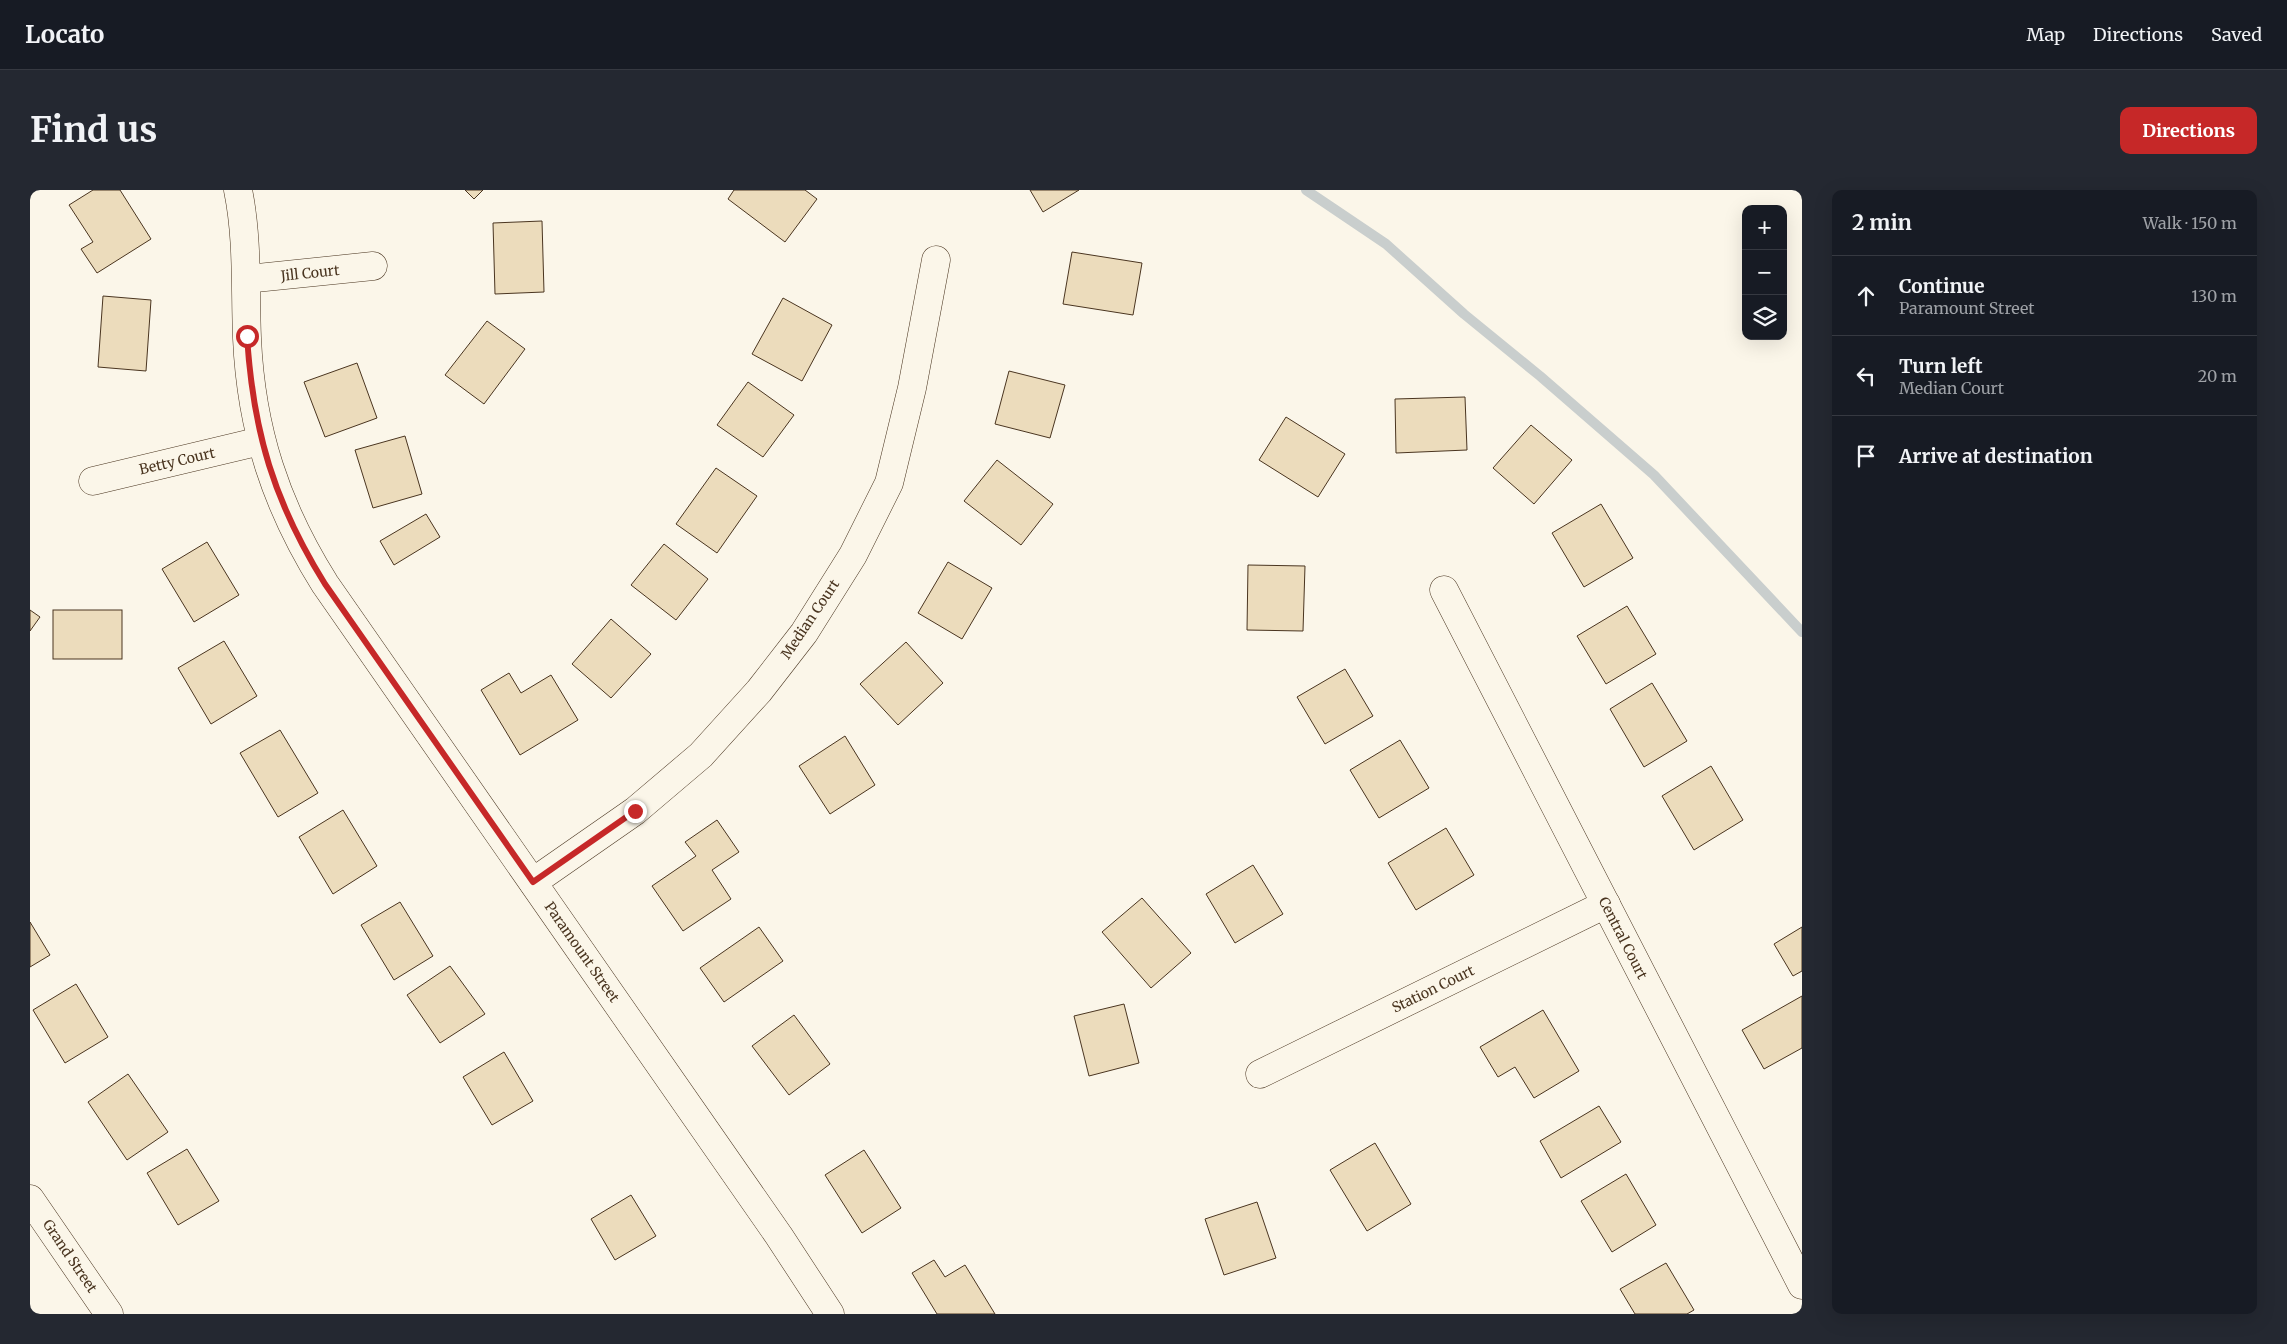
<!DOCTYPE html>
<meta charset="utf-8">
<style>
body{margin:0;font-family:Merriweather,serif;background:#242831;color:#f1f3f6}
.controls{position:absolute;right:15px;top:15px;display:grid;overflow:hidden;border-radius:10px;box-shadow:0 5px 20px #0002}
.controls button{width:45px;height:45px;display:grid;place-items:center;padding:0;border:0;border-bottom:1px solid #363941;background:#171b24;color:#f1f3f6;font:25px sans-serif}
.stop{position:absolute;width:15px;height:15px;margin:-11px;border:4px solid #c62828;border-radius:50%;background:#fff}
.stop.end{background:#c62828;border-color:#fff;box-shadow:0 1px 5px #0008}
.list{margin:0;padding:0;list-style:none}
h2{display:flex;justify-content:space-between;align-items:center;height:65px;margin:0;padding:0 20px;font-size:21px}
h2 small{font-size:16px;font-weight:400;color:#9ea1a6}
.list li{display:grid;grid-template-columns:32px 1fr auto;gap:15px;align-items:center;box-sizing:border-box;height:80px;padding:0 20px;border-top:1px solid #363941}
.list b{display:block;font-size:19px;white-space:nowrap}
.list p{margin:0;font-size:16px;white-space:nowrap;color:#9ea1a6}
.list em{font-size:16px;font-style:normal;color:#9ea1a6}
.icon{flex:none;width:28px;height:28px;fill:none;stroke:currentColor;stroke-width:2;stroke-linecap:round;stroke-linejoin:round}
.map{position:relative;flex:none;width:1772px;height:1124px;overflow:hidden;border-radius:10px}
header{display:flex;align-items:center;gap:30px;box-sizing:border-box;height:70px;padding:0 25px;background:#171b24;border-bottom:1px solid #363941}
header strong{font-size:24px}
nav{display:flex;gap:28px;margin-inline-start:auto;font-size:18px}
.intro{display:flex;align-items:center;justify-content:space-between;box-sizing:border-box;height:120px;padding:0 30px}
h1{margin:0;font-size:35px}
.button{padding:12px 22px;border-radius:10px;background:#c62828;color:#fff;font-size:18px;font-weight:700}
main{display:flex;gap:30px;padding:0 30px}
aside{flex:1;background:#171b24;border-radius:10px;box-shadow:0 5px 20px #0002}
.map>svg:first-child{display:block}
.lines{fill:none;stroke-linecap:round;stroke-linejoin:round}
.stream{stroke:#c9cecd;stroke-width:10}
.building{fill:#ecdcbc;stroke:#4a3520}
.street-casing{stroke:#4a3520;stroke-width:29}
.street{stroke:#fbf6e9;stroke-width:28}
.route{stroke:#c62828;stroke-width:6}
.labels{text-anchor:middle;stroke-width:4;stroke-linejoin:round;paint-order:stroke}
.street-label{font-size:14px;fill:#4a3520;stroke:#fbf6e9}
</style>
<header>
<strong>Locato</strong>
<nav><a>Map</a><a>Directions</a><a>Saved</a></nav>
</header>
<div class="intro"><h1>Find us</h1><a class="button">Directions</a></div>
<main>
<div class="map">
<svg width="1772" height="1124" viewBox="0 0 1772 1124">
<rect width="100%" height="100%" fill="#fbf6e9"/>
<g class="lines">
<!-- stream -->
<path class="stream" d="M1276,0l80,54 78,70 76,62 114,99 148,157"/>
</g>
<!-- building -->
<g class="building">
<path d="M63,0h27l31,49 -54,34 -16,-24 12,-7 -24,-37z"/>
<path d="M435,0h18l-9,9z"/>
<path d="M704,0h71l12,9 -32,43 -57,-43z"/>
<path d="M1000,0h49l-36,22z"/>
<path d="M512,31l2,71 -49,2 -2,-71z"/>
<path d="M1042,62l70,11 -9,52 -70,-11z"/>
<path d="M73,106l48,4 -5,71 -48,-4z"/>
<path d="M753,108l49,27 -30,56 -50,-27z"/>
<path d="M457,131l38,28 -41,55 -39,-29z"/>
<path d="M327,173l20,55 -52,19 -21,-55z"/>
<path d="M979,181l56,14 -15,53 -55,-14z"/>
<path d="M718,192l46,33 -31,42 -46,-32z"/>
<path d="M1435,207l2,53 -71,3 -1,-54z"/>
<path d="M1256,227l59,37 -27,43 -59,-37z"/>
<path d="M1501,235l41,35 -38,44 -41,-36z"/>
<path d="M375,246l17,58 -49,14 -18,-58z"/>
<path d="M967,270l56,44 -32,41 -57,-44z"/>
<path d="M686,278l41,28 -40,57 -41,-29z"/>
<path d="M1571,314l32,54 -49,29 -32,-54z"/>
<path d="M396,324l14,23 -46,28 -14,-24z"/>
<path d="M177,352l32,53 -45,27 -32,-53z"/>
<path d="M634,354l44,35 -32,41 -45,-35z"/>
<path d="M918,372l44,26 -30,51 -44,-26z"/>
<path d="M1218,375l57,1 -2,65 -56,-1z"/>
<path d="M1597,416l29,48 -50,30 -29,-48z"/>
<path d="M0,420l10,7 -10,14z"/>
<rect x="23" y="420" width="69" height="49"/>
<path d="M581,429l40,35 -40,44 -39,-34z"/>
<path d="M194,451l33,55 -46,28 -33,-56z"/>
<path d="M876,452l37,41 -45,42 -38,-41z"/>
<path d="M1315,479l28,47 -48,28 -28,-47z"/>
<path d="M479,483l12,20 30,-18 27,45 -58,35 -39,-65z"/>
<path d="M1622,493l35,58 -43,26 -34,-58z"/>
<path d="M250,540l38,63 -40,24 -38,-64z"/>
<path d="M815,546l30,49 -45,29 -31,-48z"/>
<path d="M1370,550l29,48 -50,30 -29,-48z"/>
<path d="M1681,576l32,54 -49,30 -32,-54z"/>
<path d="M313,620l34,56 -44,28 -34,-57z"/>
<path d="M687,630l22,32 -27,18 19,29 -48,32 -31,-45 44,-30 -11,-14z"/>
<path d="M1416,638l28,47 -58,35 -28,-47z"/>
<path d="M1223,675l30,49 -48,29 -29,-49z"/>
<path d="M1112,708l49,55 -40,35 -49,-56z"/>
<path d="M370,712l33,54 -39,24 -33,-55z"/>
<path d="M0,732l20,33 -20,12z"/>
<path d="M729,737l24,34 -59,41 -24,-34z"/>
<path d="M1772,737v44l-9,5 -19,-32z"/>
<path d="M420,776l35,48 -45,29 -33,-48z"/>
<path d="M46,794l32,53 -43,26 -32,-53z"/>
<path d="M1772,806v52l-38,21 -22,-39z"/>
<path d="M1094,814l15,59 -50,13 -15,-60z"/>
<path d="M1513,820l36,61 -45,27 -19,-31 -17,10 -18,-30z"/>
<path d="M764,825l36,49 -41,31 -37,-49z"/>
<path d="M474,862l29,49 -41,24 -29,-48z"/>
<path d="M98,884l40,58 -41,28 -39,-58z"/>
<path d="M1569,916l22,36 -60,36 -21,-37z"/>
<path d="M1345,953l36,61 -44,27 -37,-61z"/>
<path d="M157,959l32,52 -41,24 -31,-52z"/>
<path d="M834,960l37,58 -39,25 -37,-58z"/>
<path d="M1596,984l30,51 -44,27 -31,-51z"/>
<path d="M601,1005l25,41 -41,24 -24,-41z"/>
<path d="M1227,1012l19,56 -52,17 -19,-56z"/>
<path d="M904,1070l11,17 20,-12 30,49h-58l-25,-41z"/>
<path d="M1636,1073l28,47 -7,4h-52l-15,-25z"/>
</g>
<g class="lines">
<!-- street casing -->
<g class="street-casing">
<g id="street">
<path d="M208,0c10,49 7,98 9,148 4,92 29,168 78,246l454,652 51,78"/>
<path d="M217,89l126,-13"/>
<path d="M63,291l168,-40"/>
<path d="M1414,400l358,695"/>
<path d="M503,692l102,-71 66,-56 58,-64 45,-58 49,-78 36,-72 23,-95 24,-128"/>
<path d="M1230,884l346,-170"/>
<path d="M0,1009l79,115"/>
</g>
</g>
<!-- street -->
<use href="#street" class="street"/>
</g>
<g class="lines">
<!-- route -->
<path class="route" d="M217,146c6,96 27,166 78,248l208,298 102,-71"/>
</g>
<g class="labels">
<!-- street labels -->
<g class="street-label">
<text transform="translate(280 83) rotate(-6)" y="5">Jill Court</text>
<text transform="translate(147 271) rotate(-13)" y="5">Betty Court</text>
<text transform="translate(780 429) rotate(-56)" y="5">Median Court</text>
<text transform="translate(1593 748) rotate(63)" y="5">Central Court</text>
<text transform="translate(552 762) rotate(55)" y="5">Paramount Street</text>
<text transform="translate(1403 799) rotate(-26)" y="5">Station Court</text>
<text transform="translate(40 1066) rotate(56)" y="5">Grand Street</text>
</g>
</g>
</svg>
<div class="controls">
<button>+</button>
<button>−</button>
<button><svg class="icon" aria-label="layers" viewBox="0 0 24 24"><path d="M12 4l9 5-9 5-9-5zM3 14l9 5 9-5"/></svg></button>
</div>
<div class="stop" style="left:217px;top:146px"></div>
<div class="stop end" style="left:605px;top:621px"></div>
</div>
<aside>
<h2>2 min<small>Walk · 150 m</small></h2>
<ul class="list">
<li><svg class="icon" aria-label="ahead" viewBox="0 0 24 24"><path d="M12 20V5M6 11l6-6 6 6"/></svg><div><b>Continue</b><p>Paramount Street</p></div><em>130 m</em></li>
<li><svg class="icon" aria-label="left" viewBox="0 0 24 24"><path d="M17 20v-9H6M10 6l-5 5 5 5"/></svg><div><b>Turn left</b><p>Median Court</p></div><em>20 m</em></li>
<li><svg class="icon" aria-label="arrive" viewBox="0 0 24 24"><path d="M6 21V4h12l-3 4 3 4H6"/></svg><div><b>Arrive at destination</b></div></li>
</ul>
</aside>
</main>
